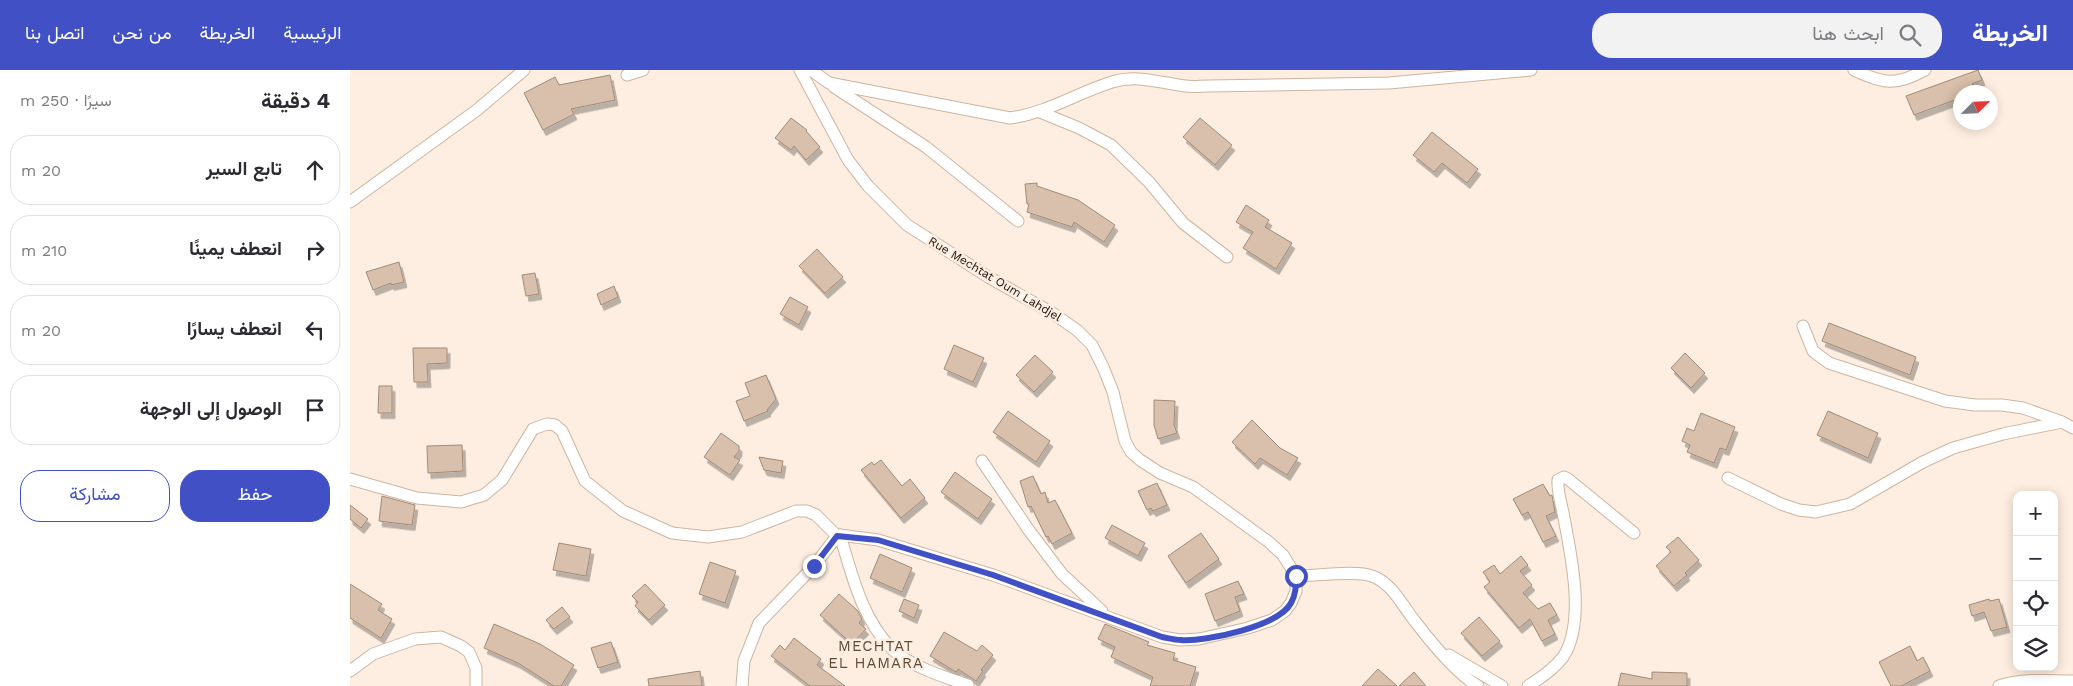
<!DOCTYPE html>
<html lang="ar">
<meta charset="utf-8">
<style>
body{margin:0;font-family:"Work Sans",Vazirmatn,sans-serif;background:#f2f2f3;color:#2b2b33;direction:rtl}
.controls{position:absolute;right:15px;bottom:15px;display:grid;overflow:hidden;border-radius:10px;box-shadow:0 2px 12px #0003}
.controls button{width:45px;height:45px;display:grid;place-items:center;padding:0;border:0;border-bottom:1px solid #e1e1e2;background:#fff;color:#2b2b33;font:25px sans-serif}
.compass{position:absolute;left:1603px;top:15px;width:45px;height:45px;border-radius:50%;background:#fff;box-shadow:0 2px 12px #0003;rotate:66deg}
.stop{position:absolute;width:15px;height:15px;margin:-11px;border:4px solid #4151c5;border-radius:50%;background:#fff}
.stop.end{background:#4151c5;border-color:#fff;box-shadow:0 1px 5px #0008}
.list{margin:0;padding:0;list-style:none}
h2{display:flex;justify-content:space-between;align-items:center;height:65px;margin:0;padding:0 20px;font-size:21px}
h2 small{font-size:16px;font-weight:400;color:#7c7c81}
.list li{display:grid;grid-template-columns:32px 1fr auto;gap:15px;align-items:center;box-sizing:border-box;height:70px;margin:0 10px 10px;padding:0 10px;border:1px solid #e1e1e2;border-radius:20px}
.list b{display:block;font-size:19px;white-space:nowrap}
.list em{font-size:16px;font-style:normal;color:#7c7c81}
.actions{display:flex;gap:10px;padding:15px 20px}
.actions a{flex:1;padding:11px 0;border:1px solid #4151c5;border-radius:20px;text-align:center;font-size:18px;color:#4151c5}
.actions .main{background:#4151c5;color:#fff}
.icon{flex:none;width:28px;height:28px;fill:none;stroke:currentColor;stroke-width:2;stroke-linecap:round;stroke-linejoin:round}
.map{position:relative;flex:none;width:1723px;height:616px;overflow:hidden;direction:ltr}
header{display:flex;align-items:center;gap:30px;box-sizing:border-box;height:70px;padding:0 25px;background:#4151c5;color:#fff}
header strong{font-size:24px}
nav{display:flex;gap:28px;margin-inline-start:auto;font-size:18px}
.search{width:350px;height:45px;background:#f2f2f3;display:flex;align-items:center;gap:12px;box-sizing:border-box;padding:0 18px;border-radius:20px;color:#7c7c81;font-size:19px}
main{display:flex}
aside{flex:1;background:#fff}
.map>svg:first-child{display:block}
.building{fill:#d9c0ac;stroke:#a18a77;filter:url(#shadow)}
.lines{fill:none;stroke-linecap:round;stroke-linejoin:round}
.minor-casing{stroke:#cdb5a0;stroke-width:13}
.minor{stroke:#fff;stroke-width:11}
.route{stroke:#4151c5;stroke-width:6}
.labels{text-anchor:middle;stroke-width:5;stroke-linejoin:round;paint-order:stroke}
.street-label{font-size:12px;fill:#19110a;stroke:#fdeee1}
.quarter-label{font-size:15px;letter-spacing:1px;fill:#5f4a38;stroke:#fdeee1}
</style>
<header>
<strong>الخريطة</strong>
<div class="search"><svg class="icon" aria-label="search" viewBox="0 0 24 24"><circle cx="10" cy="10" r="6"/><path d="M15 15l6 6"/></svg>ابحث هنا</div>
<nav><a>الرئيسية</a><a>الخريطة</a><a>من نحن</a><a>اتصل بنا</a></nav>
</header>
<main>
<div class="map">
<svg width="1723" height="616" viewBox="0 0 1723 616">
<defs>
<filter id="shadow"><feDropShadow dx="3" dy="5.5" stdDeviation="0" flood-color="#0004"/></filter>
</defs>
<rect width="100%" height="100%" fill="#fdeee1"/>
<!-- building -->
<g class="building">
<path d="M1628,0l4,10 -10,4 4,8h-16v6l-46,17 -8,-19z"/>
<path d="M260,5l5,25 -44,9 3,5 -31,16 -19,-37 31,-16 4,8z"/>
<path d="M441,48l16,12 -1,1 14,16 -14,13 -12,-14 -3,4 -16,-12z"/>
<path d="M850,48l32,27 -17,20 -32,-28z"/>
<path d="M1082,62l46,37 -11,14 -25,-20 -8,9 -21,-17z"/>
<path d="M687,113v3l41,14 37,25 -11,17 -30,-20 -2,5 -45,-15 2,-8h-2l-2,-20z"/>
<path d="M896,135l23,15 -4,7 27,16 -16,26 -33,-21 10,-16 -17,-10z"/>
<path d="M467,179l26,28 -18,16 -26,-27z"/>
<path d="M49,192l5,20 -13,3v-2l-18,7 -7,-18z"/>
<path d="M185,203l4,21 -13,2 -4,-21z"/>
<path d="M264,216l4,11 -17,8 -4,-11z"/>
<path d="M440,227l18,10 -9,18 -19,-11z"/>
<path d="M1479,253l87,34 -6,18 -88,-34z"/>
<path d="M604,275l30,13 -11,24 -29,-13z"/>
<path d="M63,278h34v15l-20,1 1,18h-14z"/>
<path d="M1335,283l20,20 -14,15 -20,-20z"/>
<path d="M685,285l18,17 -19,20 -18,-17z"/>
<path d="M416,305l10,24 -9,11 1,1 -24,10 -8,-20 14,-5 -5,-13z"/>
<path d="M29,316h13v27h-14z"/>
<path d="M804,330l21,1 -1,24 3,8 -19,6 -4,-14z"/>
<path d="M658,341l42,30 -14,21 -43,-30z"/>
<path d="M1478,341l50,22 -10,25 -51,-23z"/>
<path d="M1351,343l34,14 -9,23 -6,-2 -6,15 -27,-11 3,-7 -8,-4 5,-13 7,3z"/>
<path d="M902,350l28,28 18,10 -11,17 -27,-17 -5,6 -23,-22z"/>
<path d="M371,363l18,13v5l-5,6 6,3 -10,15 -26,-18z"/>
<path d="M112,375l1,26 -35,2 -1,-27z"/>
<path d="M409,387l24,4 -2,12 -17,-3z"/>
<path d="M531,390l21,26 8,-7 15,19 -24,20 -40,-48 11,-8 2,3z"/>
<path d="M605,402l37,27 -14,20 -37,-27z"/>
<path d="M683,406l8,18 4,-2 3,11 7,-3 17,33 -20,11 -4,-8 -2,1 -15,-31 -3,1 -8,-26z"/>
<path d="M807,413l10,22 -14,6 -2,-3 -4,2 -9,-19z"/>
<path d="M1193,414l7,12 2,-1 3,17 -9,4 10,20 -13,6 -15,-30 -6,3 -9,-16z"/>
<path d="M32,426l33,9 -3,20 -33,-4z"/>
<path d="M0,435l18,14 -7,9 -11,-9z"/>
<path d="M762,455l33,18 -7,13 -33,-18z"/>
<path d="M851,463l18,26 -33,24 -18,-27z"/>
<path d="M1328,467l21,23 -14,13 2,2 -13,11 -18,-20 15,-14 -5,-5z"/>
<path d="M209,473l32,6 -5,27 -33,-6z"/>
<path d="M530,484l32,14 -10,24 -32,-14z"/>
<path d="M1171,486l7,9 -8,6 12,14 -9,8 15,16 12,-6 7,12 -9,5 7,14 -13,7 -12,-22 -11,9 -35,-41 6,-5 -7,-10 11,-7 6,9z"/>
<path d="M360,492l26,9 -11,32 -26,-9z"/>
<path d="M888,511l6,13 -9,3 5,14 -25,10 -10,-27z"/>
<path d="M0,514l32,20 -4,6 14,9 -11,19 -31,-20z"/>
<path d="M295,514l20,21 -16,15 -14,-14 3,-4 -6,-6z"/>
<path d="M489,524l19,17 4,8 -3,4 7,6 -14,15 -32,-29z"/>
<path d="M554,529l15,6 -5,13 -15,-7z"/>
<path d="M1639,529l1,2 9,-2 8,28 -16,4 -7,-19 -12,4 -3,-11z"/>
<path d="M212,537l8,10 -16,12 -8,-9z"/>
<path d="M1129,547l21,24 -18,15 -21,-23z"/>
<path d="M144,554l46,20 34,21 -13,21h-7l-36,-23 -34,-15z"/>
<path d="M755,554l44,18 -2,3 28,8 -2,7 23,7 -6,19h-40l3,-9 -42,-20 4,-10 -17,-8z"/>
<path d="M594,562l33,19 5,-6 11,10 -12,15 2,1 -7,10 -18,-12 -2,3 -26,-16z"/>
<path d="M444,568l27,21 -4,6 28,21h-35l-39,-30 9,-11 5,5z"/>
<path d="M261,572l7,20 -20,6 -7,-20z"/>
<path d="M1560,576l7,15 6,-4 7,14 -29,15h-10l-12,-24z"/>
<path d="M1028,599l19,17h-35z"/>
<path d="M350,601l2,15h-53l-1,-7z"/>
<path d="M1064,602l12,14h-27z"/>
<path d="M1302,602l35,1v13h-69l3,-13 31,6z"/>
</g>
<g class="lines">
<!-- minor casing -->
<g class="minor-casing">
<g id="minor">
<path d="M461,0l18,13 181,35c37,-5 67,-25 102,-36 26,-8 48,1 73,4 8,1 16,0 23,0l181,-3 142,-13"/>
<path d="M1504,0c30,14 42,16 71,0"/>
<path d="M277,5l16,-5"/>
<path d="M484,17l92,60 92,74"/>
<path d="M690,42l39,16 32,17 38,37 34,41 44,34"/>
<path d="M0,132l127,-92 47,-40"/>
<path d="M1453,256l10,25 16,12 116,38 30,4h27l21,3 39,14"/>
<path d="M632,391l46,68 34,45 40,37"/>
<path d="M1378,408l53,26 18,6 17,2 34,-8 73,-42 30,-14 50,-14 59,-12 11,6"/>
<path d="M0,409l67,19 44,4 23,-7 18,-15 31,-51 14,-5 8,1 7,6 23,50 38,30 49,22 36,4 34,-5 54,-21h11l9,4 21,21"/>
<path d="M490,465c12,40 22,84 52,114 15,16 55,29 76,36"/>
<path d="M946,506c18,0 61,-6 76,0 20,7 30,29 42,44 16,21 43,54 64,66"/>
<path d="M1099,585l53,31"/>
<path d="M0,601l23,-17 42,-15 26,-2 20,9 8,6 7,16v18"/>
<path d="M392,616l2,-25 15,-38 55,-57 23,-30 3,-1 38,5 115,35 169,62 18,3 19,-1 49,-11 24,-8 13,-9 6,-8 5,-12v-15l-13,-21 -14,-13 -76,-55 -33,-14 -20,-13 -9,-8 -6,-11 -12,-49 -10,-25 -11,-22 -14,-14 -24,-17 -64,-36 -83,-53 -39,-39 -20,-26 -48,-90"/>
<path d="M1178,616c13,-8 26,-17 35,-29 23,-34 8,-102 1,-139 -2,-13 -7,-25 -6,-38l6,-3 4,2 66,54"/>
<path d="M1649,616c23,-8 50,-5 74,-5"/>
</g>
</g>
<!-- minor -->
<use href="#minor" class="minor"/>
</g>
<g class="lines">
<!-- route -->
<path class="route" d="M464,496l23,-30 41,4 115,35 169,62c6,1 12,3 19,3 25,2 98,-14 110,-37 5,-9 5,-17 5,-27"/>
</g>
<g class="labels">
<!-- street labels -->
<g class="street-label">
<text transform="translate(645 209) rotate(31)" y="4">Rue Mechtat Oum Lahdjel</text>
</g>
<!-- quarter labels -->
<g class="quarter-label">
<text x="526" y="581">MECHTAT<tspan x="526" dy="17">EL HAMARA</tspan></text>
</g>
</g>
</svg>
<div class="controls">
<button>+</button>
<button>−</button>
<button><svg class="icon" aria-label="locate" viewBox="0 0 24 24"><circle cx="12" cy="12" r="6"/><path d="M12 2v4M12 18v4M2 12h4M18 12h4"/></svg></button>
<button><svg class="icon" aria-label="layers" viewBox="0 0 24 24"><path d="M12 4l9 5-9 5-9-5zM3 14l9 5 9-5"/></svg></button>
</div>
<svg class="compass" viewBox="-18 -18 36 36"><path d="M0-13l5 13h-10z" fill="#e53935"/><path d="M0 13l5-13h-10z" fill="#7c7c81"/></svg>
<div class="stop" style="left:946px;top:506px"></div>
<div class="stop end" style="left:464px;top:496px"></div>
</div>
<aside>
<h2>4 دقيقة<small>سيرًا · 250 m</small></h2>
<ul class="list">
<li><svg class="icon" aria-label="ahead" viewBox="0 0 24 24"><path d="M12 20V5M6 11l6-6 6 6"/></svg><div><b>تابع السير</b></div><em>20 m</em></li>
<li><svg class="icon" aria-label="right" viewBox="0 0 24 24"><path d="M7 20v-9h11M14 6l5 5-5 5"/></svg><div><b>انعطف يمينًا</b></div><em>210 m</em></li>
<li><svg class="icon" aria-label="left" viewBox="0 0 24 24"><path d="M17 20v-9H6M10 6l-5 5 5 5"/></svg><div><b>انعطف يسارًا</b></div><em>20 m</em></li>
<li><svg class="icon" aria-label="arrive" viewBox="0 0 24 24"><path d="M6 21V4h12l-3 4 3 4H6"/></svg><div><b>الوصول إلى الوجهة</b></div></li>
</ul>
<div class="actions"><a class="main">حفظ</a><a>مشاركة</a></div>
</aside>
</main>
